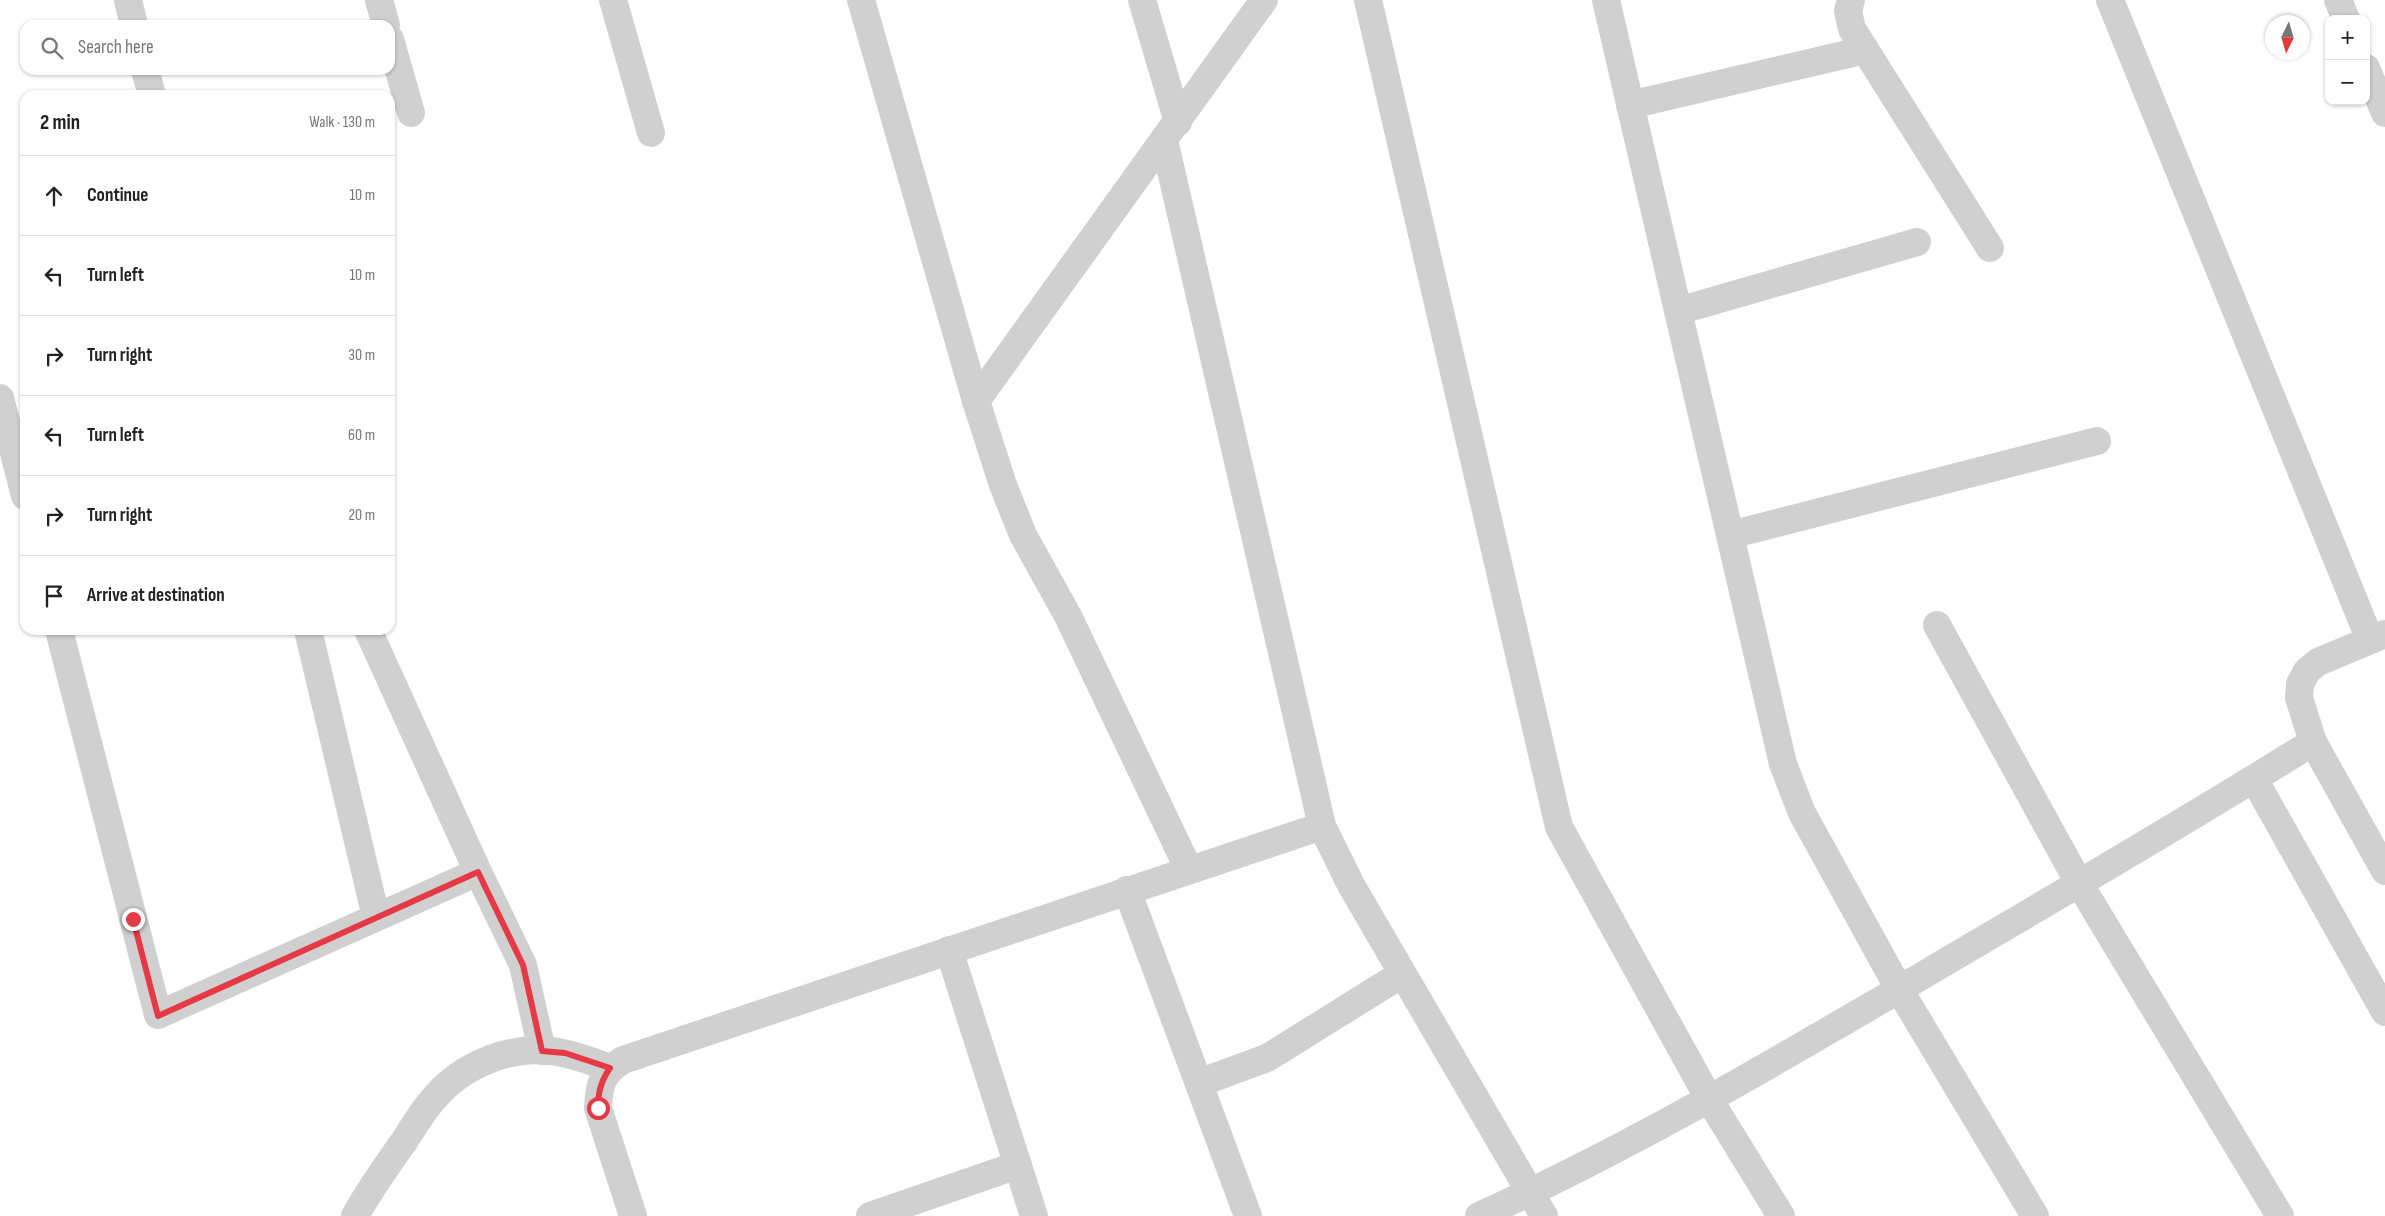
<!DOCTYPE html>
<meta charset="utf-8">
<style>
body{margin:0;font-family:"Sofia Sans Condensed",sans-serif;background:#f2f2f2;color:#222}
.controls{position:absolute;right:15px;top:15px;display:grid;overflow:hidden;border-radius:10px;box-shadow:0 1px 4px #0004}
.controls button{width:45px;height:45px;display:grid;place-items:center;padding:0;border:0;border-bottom:1px solid #e0e0e0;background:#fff;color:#222;font:25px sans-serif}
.compass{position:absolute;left:2265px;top:15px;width:45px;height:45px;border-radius:50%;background:#fff;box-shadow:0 1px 4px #0004;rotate:185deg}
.stop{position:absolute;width:15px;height:15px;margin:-11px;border:4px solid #e63946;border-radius:50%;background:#fff}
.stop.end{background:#e63946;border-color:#fff;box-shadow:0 1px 5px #0008}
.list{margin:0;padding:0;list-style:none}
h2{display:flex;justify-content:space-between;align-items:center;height:65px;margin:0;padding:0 20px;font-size:21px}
h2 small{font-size:16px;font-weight:400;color:#767676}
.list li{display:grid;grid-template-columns:32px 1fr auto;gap:15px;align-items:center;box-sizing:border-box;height:80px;padding:0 20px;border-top:1px solid #e0e0e0}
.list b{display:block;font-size:19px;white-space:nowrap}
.list em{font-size:16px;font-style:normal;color:#767676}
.icon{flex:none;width:28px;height:28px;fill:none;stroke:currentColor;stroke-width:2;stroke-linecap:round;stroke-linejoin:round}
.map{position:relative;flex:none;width:2385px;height:1216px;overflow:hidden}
.search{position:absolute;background:#fff;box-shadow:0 1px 4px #0004;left:20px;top:20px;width:375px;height:55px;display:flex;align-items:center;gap:12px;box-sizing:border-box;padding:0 18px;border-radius:15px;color:#767676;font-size:19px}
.panel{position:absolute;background:#fff;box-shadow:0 1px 4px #0004;left:20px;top:90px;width:375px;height:545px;border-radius:15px}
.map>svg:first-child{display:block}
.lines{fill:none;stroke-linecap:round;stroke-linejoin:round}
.minor{stroke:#d0d0d0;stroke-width:28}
.route{stroke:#e63946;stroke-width:6}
</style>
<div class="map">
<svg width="2385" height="1216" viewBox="0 0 2385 1216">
<rect width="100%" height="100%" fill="#fff"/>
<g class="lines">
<!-- minor -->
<g class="minor">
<path d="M128,0l6,25"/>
<path d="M379,0l7,25"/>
<path d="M613,0l38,133"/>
<path d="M861,0l115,401 27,84 20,50 45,81 121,254"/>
<path d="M1142,0l36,122"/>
<path d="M1368,0l191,827 150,272 72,117"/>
<path d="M1606,0l177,764 19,49 97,176 136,227"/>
<path d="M1851,0l-3,11 4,18 138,219"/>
<path d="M2110,0l260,640"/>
<path d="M2338,0l8,19"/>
<path d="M390,39l21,74"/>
<path d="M2366,68l19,45"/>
<path d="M145,70l7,25"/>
<path d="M1630,105l235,-55"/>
<path d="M1164,140l158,686 29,59 193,331"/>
<path d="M1678,311l239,-69"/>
<path d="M0,398l25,98"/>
<path d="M976,401l288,-401"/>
<path d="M1730,535l367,-94"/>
<path d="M1937,625l142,258 201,333"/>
<path d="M59,630l99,385 320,-143 -110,-242"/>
<path d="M308,630l68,287"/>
<path d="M2385,634l-67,28 -11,9 -7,13 -1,14 14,44 72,129"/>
<path d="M2254,779l131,233"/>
<path d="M478,872l45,93 19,86"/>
<path d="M1127,890l121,326"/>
<path d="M949,950l85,266"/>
<path d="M1199,1083l68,-25 135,-84"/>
<path d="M355,1216c15,-27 32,-51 50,-76 8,-13 16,-26 26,-38 31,-39 86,-61 136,-48 14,3 29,9 43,14"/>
<path d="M633,1216l-35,-108c1,-24 4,-35 25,-48l699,-234"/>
<path d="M870,1216l148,-51"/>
<path d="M1479,1216c156,-71 305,-159 453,-246 127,-75 255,-149 381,-228"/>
</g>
</g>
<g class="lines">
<!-- route -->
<path class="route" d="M133,919l25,97 320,-144 45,93 19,86 23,2 45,15c-9,13 -12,24 -12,40"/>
</g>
</svg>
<div class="controls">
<button>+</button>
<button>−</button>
</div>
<svg class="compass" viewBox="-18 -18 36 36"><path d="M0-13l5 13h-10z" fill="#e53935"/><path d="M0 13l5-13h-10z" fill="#767676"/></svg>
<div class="stop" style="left:598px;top:1108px"></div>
<div class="stop end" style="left:133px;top:919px"></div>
<div class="search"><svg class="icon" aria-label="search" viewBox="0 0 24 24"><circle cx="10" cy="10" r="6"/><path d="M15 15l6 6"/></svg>Search here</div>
<section class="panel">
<h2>2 min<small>Walk · 130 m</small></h2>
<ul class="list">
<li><svg class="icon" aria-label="ahead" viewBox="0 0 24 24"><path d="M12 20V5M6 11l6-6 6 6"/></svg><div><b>Continue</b></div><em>10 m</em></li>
<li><svg class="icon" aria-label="left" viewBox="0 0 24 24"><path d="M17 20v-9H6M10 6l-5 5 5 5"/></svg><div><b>Turn left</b></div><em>10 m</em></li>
<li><svg class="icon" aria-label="right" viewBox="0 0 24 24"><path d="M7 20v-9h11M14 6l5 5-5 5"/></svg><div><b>Turn right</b></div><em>30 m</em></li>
<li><svg class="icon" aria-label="left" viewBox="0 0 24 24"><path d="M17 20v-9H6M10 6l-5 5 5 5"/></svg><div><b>Turn left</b></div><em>60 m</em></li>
<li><svg class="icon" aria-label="right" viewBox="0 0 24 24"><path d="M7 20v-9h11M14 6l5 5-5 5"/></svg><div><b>Turn right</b></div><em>20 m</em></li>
<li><svg class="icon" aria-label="arrive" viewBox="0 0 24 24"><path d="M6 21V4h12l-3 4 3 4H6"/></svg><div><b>Arrive at destination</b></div></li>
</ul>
</section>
</div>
